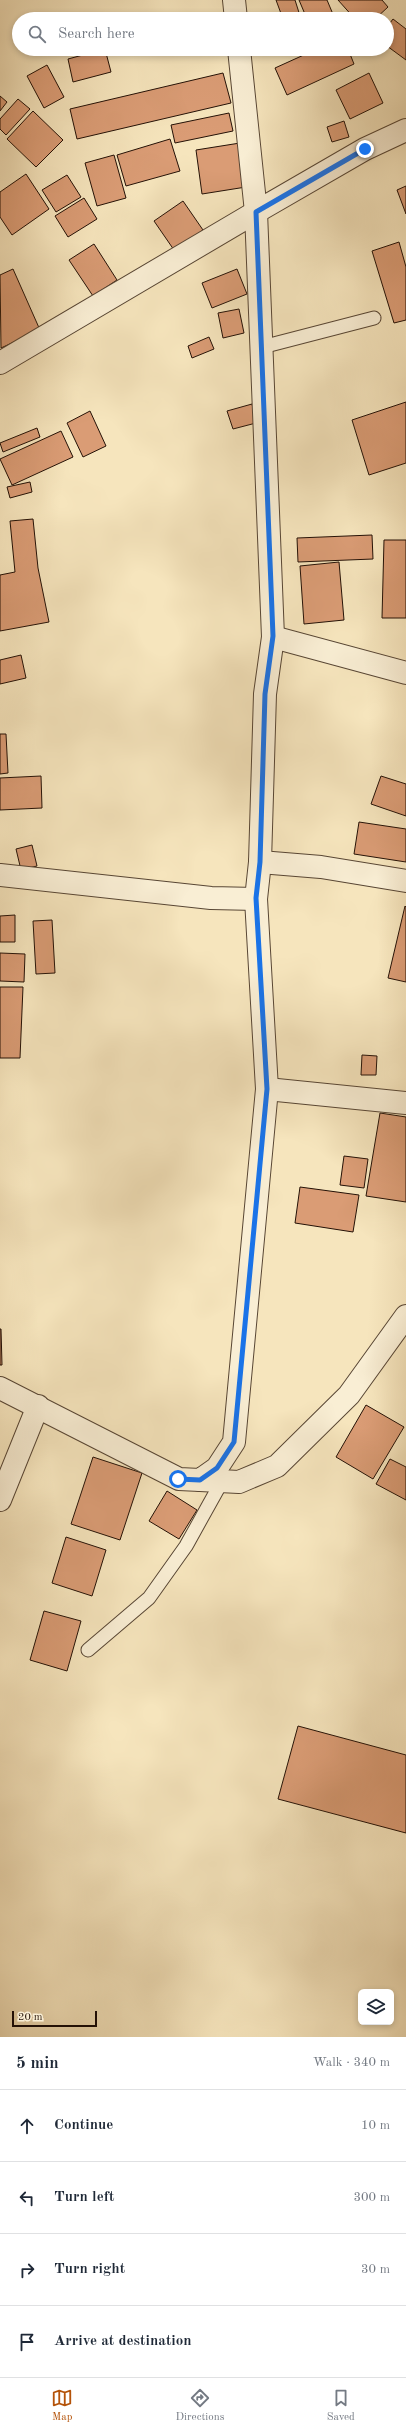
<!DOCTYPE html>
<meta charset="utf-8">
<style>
body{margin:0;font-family:"Old Standard TT",serif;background:#f6f6f7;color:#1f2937}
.controls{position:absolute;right:12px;bottom:12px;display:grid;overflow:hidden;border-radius:6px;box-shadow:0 2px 6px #0003}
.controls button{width:36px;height:36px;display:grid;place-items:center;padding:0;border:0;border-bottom:1px solid #e0e1e3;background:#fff;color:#1f2937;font:20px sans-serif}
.scale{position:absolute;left:12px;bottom:10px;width:85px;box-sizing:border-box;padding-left:4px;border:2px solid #241106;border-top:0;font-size:11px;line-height:14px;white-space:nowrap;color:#241106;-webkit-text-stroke:3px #f9eed4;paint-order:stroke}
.stop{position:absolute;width:12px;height:12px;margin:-9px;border:3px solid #1a73e8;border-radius:50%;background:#fff}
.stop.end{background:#1a73e8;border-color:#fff;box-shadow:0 1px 4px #0008}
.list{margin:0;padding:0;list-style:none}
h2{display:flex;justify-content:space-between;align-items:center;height:52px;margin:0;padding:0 16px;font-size:17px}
h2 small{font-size:13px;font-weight:400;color:#747a83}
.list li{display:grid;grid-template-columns:26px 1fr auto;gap:12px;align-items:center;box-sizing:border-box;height:72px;padding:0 16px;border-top:1px solid #e0e1e3}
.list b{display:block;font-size:15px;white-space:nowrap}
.list em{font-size:13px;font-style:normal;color:#747a83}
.icon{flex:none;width:22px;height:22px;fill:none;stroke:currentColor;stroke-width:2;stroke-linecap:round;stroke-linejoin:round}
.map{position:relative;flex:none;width:406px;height:2037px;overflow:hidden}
.search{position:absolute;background:#fff;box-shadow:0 2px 6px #0003;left:12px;right:12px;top:12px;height:44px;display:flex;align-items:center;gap:10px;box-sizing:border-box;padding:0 14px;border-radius:22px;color:#747a83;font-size:15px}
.sheet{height:340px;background:#fff}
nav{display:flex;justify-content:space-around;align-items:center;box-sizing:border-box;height:56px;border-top:1px solid #e0e1e3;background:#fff;font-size:11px;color:#747a83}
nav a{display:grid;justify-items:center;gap:2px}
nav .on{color:#b45309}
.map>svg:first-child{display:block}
.building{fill:#da9c75;stroke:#241106}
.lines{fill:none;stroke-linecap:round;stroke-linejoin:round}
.service-casing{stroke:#584634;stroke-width:15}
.minor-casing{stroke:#584634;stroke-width:24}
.tertiary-casing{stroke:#584634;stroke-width:24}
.service{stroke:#f9eed4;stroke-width:13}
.minor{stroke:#f9eed4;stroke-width:22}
.tertiary{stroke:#f9eed4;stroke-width:22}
.route{stroke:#1a73e8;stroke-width:5}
</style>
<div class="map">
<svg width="406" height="2037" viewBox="0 0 406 2037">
<rect width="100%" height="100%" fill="#f6e5bd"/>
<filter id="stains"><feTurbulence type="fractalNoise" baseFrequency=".005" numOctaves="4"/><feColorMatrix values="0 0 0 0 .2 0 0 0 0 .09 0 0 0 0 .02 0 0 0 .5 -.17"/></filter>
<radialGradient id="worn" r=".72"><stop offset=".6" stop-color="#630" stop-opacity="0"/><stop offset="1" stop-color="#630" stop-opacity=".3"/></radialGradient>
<!-- building -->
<g class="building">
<path d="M276,0h19l6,19h-18z"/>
<path d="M299,0h28l8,19h-28z"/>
<path d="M338,0h44l6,7 -13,12h-20z"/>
<path d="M393,19l13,10v31l-19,-14v-19z"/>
<path d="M105,49l6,23 -38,10 -5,-23z"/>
<path d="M317,49h31l6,15 -67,31 -12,-27z"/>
<path d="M47,65l17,32 -20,11 -17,-32z"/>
<path d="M223,73l8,30 -154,36 -7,-30z"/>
<path d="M369,73l14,30 -33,16 -14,-29z"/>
<path d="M0,96l7,6 -7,9z"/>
<path d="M18,99l12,10 -24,26 -6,-6v-10z"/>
<path d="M33,111l30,29 -27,27 -29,-28z"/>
<path d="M229,113l4,18 -58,12 -4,-18z"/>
<path d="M344,121l5,16 -17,5 -5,-15z"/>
<path d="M170,139l10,32 -54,15 -9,-31z"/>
<path d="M240,143l6,44 -44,7 -6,-44z"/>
<path d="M114,155l12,43 -29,8 -12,-43z"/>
<path d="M26,174l23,35 -37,26 -12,-18v-25z"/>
<path d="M67,175l14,22 -25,15 -14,-22z"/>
<path d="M406,186v28l-9,-24z"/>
<path d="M84,198l13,21 -29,18 -13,-21z"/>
<path d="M183,201l20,29 -29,20 -20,-29z"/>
<path d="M399,242l7,25v53l-12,3 -22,-72z"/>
<path d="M94,244l23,36 -24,16 -24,-36z"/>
<path d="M13,269l27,61 -39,18 -1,-73z"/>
<path d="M237,269l10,25 -35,14 -10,-25z"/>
<path d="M239,309l5,24 -21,5 -5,-25z"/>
<path d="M209,337l5,12 -22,9 -4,-12z"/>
<path d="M406,402v61l-37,12 -17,-55z"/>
<path d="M252,404l4,19 -23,6 -6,-18z"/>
<path d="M90,411l16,35 -23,11 -16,-34z"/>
<path d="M37,428l3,9 -37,15 -3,-9z"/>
<path d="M61,431l12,26 -61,28 -12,-26z"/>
<path d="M30,482l2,10 -22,6 -3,-11z"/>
<path d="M33,519l5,49 11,54 -49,9v-56l15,-3 -5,-51z"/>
<path d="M372,535l1,24 -75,3 -1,-24z"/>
<path d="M384,540h22v78h-24z"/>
<path d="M339,562l5,58 -40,4 -4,-58z"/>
<path d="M21,655l5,23 -26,6v-24z"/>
<path d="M0,734h6l2,39 -8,1z"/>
<path d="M41,776l1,32 -42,2v-32z"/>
<path d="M381,776l25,8v32l-35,-12z"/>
<path d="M359,822l47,7v33l-52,-8z"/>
<path d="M32,845l5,21 -16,4 -5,-21z"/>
<path d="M405,906l1,1v75l-18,-4z"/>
<path d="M15,915v27h-15v-26z"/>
<path d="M52,920l3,53 -19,1 -3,-53z"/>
<path d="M0,953l25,1 -1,28 -24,-1z"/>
<path d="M0,987h23l-3,71h-20z"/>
<path d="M362,1055l15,1 -1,19h-15z"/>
<path d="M380,1113l26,4v85l-40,-6z"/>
<path d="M344,1156l24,3 -4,29 -24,-3z"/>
<path d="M300,1187l59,8 -6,37 -58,-9z"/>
<path d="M1,1329l1,36h-2v-36z"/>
<path d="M366,1405l38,22 -31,52 -37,-22z"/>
<path d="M93,1457l49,16 -22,67 -49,-16z"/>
<path d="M390,1459l16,8v33l-30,-16z"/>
<path d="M167,1491l30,19 -18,29 -30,-18z"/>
<path d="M66,1537l40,13 -14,46 -40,-13z"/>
<path d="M44,1611l37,10 -14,50 -37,-11z"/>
<path d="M298,1726l108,29v78l-128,-34z"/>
</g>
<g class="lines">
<!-- service casing -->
<g class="service-casing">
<g id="service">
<path d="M262,347l112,-29"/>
<path d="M88,1650l61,-52 37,-52 35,-63"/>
</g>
</g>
<!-- minor casing -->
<g class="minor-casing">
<g id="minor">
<path d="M234,0l2,19"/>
<path d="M273,637l133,36"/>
<path d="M260,862l61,5 85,14"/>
<path d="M0,875l211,23 45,1"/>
<path d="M267,1089l139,14"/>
<path d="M0,1388l179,91 21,1 17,-12 17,-26 33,-353 -11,-190 4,-37 5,-168 8,-57 -17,-425 -17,-163"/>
<path d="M200,1480l39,2 38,-16 72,-71 57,-79"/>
<path d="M0,1500l38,-94"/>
</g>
</g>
<!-- tertiary casing -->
<g class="tertiary-casing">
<path id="tertiary" d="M0,363l256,-151 109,-63 41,-19"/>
</g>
<!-- service -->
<use href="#service" class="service"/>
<!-- minor -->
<use href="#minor" class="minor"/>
<!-- tertiary -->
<use href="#tertiary" class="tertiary"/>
</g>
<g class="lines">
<!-- route -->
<path class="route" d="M178,1479l22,1 17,-12 17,-26 33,-353 -11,-191 4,-36 5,-168 8,-58 -17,-424 109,-63"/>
</g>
<rect width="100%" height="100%" filter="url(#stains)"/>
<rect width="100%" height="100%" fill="url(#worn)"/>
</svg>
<div class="controls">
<button><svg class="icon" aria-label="layers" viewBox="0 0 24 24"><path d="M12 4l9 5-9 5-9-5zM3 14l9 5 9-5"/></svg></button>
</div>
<div class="scale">20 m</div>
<div class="stop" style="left:178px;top:1479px"></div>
<div class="stop end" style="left:365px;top:149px"></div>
<div class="search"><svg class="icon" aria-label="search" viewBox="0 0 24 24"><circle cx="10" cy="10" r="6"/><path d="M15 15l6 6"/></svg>Search here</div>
</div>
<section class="sheet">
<h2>5 min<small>Walk · 340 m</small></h2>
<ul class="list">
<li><svg class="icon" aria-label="ahead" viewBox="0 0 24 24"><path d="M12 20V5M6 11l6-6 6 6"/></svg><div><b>Continue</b></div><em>10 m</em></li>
<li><svg class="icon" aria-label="left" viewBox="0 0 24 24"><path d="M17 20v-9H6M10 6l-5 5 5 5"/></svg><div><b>Turn left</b></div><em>300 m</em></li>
<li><svg class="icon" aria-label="right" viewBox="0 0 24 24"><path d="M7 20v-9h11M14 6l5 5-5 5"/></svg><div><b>Turn right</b></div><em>30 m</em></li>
<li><svg class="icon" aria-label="arrive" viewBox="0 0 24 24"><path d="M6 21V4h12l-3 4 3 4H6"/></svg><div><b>Arrive at destination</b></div></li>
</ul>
</section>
<nav>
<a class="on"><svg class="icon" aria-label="map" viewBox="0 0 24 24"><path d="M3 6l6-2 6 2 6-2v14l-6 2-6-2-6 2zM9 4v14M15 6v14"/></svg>Map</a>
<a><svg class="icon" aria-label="directions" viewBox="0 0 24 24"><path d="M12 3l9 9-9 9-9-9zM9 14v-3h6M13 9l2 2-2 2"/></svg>Directions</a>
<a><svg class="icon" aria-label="saved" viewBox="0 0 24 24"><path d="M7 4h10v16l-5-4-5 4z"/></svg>Saved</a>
</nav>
